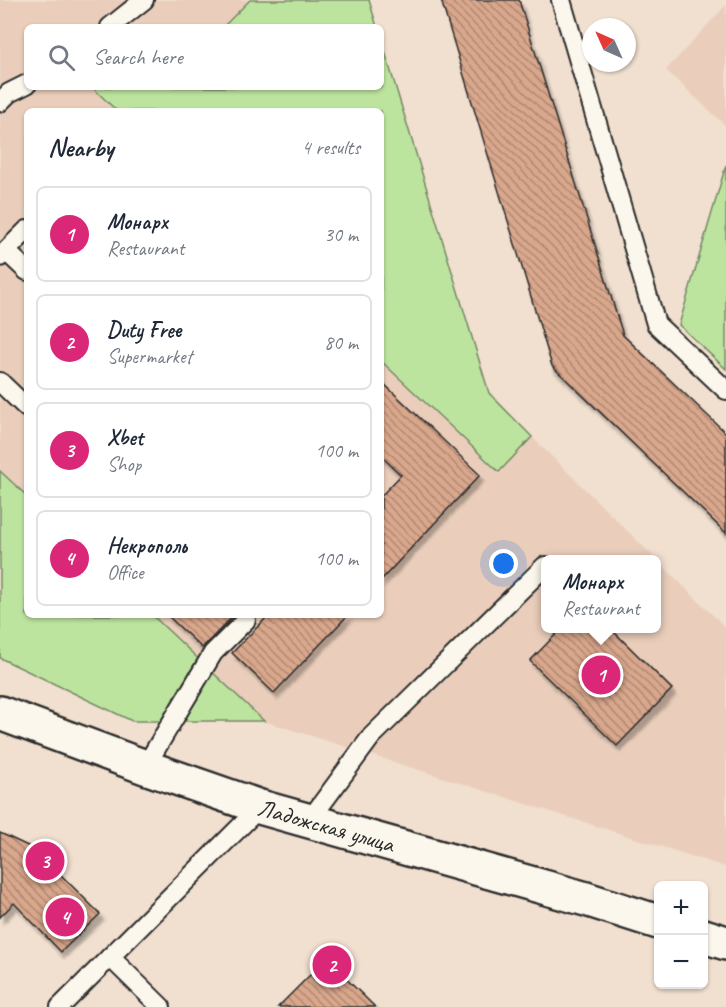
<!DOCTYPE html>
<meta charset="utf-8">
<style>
body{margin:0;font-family:Caveat,sans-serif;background:#f6f6f7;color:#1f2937}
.controls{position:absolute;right:18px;bottom:18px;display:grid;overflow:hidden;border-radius:9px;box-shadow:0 2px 4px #0004}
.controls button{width:54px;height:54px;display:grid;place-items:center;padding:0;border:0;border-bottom:2px solid #e0e1e3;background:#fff;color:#1f2937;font:30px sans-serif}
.compass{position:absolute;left:582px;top:18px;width:54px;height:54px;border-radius:50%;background:#fff;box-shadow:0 2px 4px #0004;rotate:315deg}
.you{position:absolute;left:504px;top:564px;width:21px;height:21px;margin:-15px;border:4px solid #fff;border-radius:50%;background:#1a73e8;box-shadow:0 0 0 9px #1a73e833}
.badge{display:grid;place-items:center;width:39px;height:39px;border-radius:50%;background:#db2777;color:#fff;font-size:20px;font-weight:700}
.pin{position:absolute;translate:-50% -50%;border:3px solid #fff;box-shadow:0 2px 6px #0006}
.popup{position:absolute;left:541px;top:555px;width:120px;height:78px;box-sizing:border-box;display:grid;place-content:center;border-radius:9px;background:#fff;filter:drop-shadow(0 2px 4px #0005);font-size:20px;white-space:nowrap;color:#747a83}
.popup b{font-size:22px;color:#1f2937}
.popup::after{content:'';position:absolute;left:50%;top:100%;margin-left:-12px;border:12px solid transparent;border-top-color:#fff}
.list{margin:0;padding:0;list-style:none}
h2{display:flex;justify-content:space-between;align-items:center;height:78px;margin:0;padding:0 24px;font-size:26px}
h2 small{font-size:20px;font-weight:400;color:#747a83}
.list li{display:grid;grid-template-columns:39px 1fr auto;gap:18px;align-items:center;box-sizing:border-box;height:96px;margin:0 12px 12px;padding:0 12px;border:2px solid #e0e1e3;border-radius:9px}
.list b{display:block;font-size:22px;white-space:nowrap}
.list p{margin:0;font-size:20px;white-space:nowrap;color:#747a83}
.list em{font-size:20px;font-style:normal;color:#747a83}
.icon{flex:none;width:33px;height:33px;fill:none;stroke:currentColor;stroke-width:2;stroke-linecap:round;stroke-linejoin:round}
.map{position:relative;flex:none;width:726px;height:1007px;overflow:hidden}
.search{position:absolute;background:#fff;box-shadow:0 2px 4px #0004;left:24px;top:24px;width:360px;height:66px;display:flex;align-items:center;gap:15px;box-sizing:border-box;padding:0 21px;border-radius:9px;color:#747a83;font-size:22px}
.panel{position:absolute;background:#fff;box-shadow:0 2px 4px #0004;left:24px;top:108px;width:360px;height:510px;border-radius:9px}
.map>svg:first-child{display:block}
.built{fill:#eacebb;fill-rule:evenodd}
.green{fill:#bde49f;stroke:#748865;stroke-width:1.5}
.building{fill:url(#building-back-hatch);stroke:#2b2b2b;stroke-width:1.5;filter:url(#shadow)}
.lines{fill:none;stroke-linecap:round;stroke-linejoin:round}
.service-casing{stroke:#2b2b2b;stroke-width:22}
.tertiary-casing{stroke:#2b2b2b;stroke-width:38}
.service{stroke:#fbf7ec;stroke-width:18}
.tertiary{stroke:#fbf7ec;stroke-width:33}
.labels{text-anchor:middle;stroke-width:5;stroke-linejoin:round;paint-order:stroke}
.street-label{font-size:24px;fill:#2b2b2b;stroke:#fbf7ec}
</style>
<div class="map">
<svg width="726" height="1007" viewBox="0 0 726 1007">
<defs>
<pattern id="building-back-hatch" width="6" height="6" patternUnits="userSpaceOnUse" patternTransform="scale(1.5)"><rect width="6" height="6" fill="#d9a78c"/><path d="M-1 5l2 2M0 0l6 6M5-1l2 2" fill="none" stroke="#b08873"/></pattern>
<filter id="shadow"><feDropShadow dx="3.5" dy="6" stdDeviation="1.5" flood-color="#0004"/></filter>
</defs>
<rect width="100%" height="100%" fill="#f1dfcf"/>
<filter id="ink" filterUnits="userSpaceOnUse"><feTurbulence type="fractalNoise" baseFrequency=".0167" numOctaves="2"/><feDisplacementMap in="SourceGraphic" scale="12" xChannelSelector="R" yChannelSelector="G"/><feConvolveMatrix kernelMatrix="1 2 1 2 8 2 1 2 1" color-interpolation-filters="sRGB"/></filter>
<g filter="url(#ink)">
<!-- built -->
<g class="built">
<path d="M0,0h250l-27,27h-196v60h65l25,24h-90v385l-27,-25z"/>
<path d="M726,5v121l-60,-56z"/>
<path d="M381,361l118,111 33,-35 194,191v239l-462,-146 -112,-106h229zM546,560h110v68h-110z"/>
</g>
<!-- green -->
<g class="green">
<path d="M250,0h119l8,27h-154z"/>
<path d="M381,39l108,354 43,44 -33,35 -118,-111v-250h-264l-25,-24h289z"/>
<path d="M726,165v204l-47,-44z"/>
<path d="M0,471l27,25v119h125l112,106h-132l-132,-63z"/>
</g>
<!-- building -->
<g class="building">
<path d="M441,0h78l104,335 103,98v100l-174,-167z"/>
<path d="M381,381l99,94 -99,105v-84l20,-21 -20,-19z"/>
<path d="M167,615h67l-32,33z"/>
<path d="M269,615h79l-74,78 -42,-40z"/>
<path d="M562,628h48l62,61 -55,57 -87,-85z"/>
<path d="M0,833l58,27 -6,6 48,48 -39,38 -47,-49 -14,14z"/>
<path d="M326,959l49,48h-97z"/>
</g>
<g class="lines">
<!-- service casing -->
<g class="service-casing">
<g id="service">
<path d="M561,0l95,324 70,66"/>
<path d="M110,27l34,-27"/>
<path d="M0,102l9,-9 18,-9"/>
<path d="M6,251l21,20"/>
<path d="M0,257l27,-27"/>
<path d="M0,382l27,26"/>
<path d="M145,767l68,-114 33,-33"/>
<path d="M309,821l62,-84 174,-171"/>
<path d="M110,957l51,50"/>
<path d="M60,1007l200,-200"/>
</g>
</g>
<!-- tertiary casing -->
<g class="tertiary-casing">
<g id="tertiary">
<path id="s1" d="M0,713l145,54 115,40 326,92 72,23"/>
<path d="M704,936l22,7"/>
</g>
</g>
<!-- service -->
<use href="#service" class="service"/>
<!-- tertiary -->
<use href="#tertiary" class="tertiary"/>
</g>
</g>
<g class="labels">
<!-- street labels -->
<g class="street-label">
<text dy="8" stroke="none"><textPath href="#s1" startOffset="345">Ладожская улица</textPath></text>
</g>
</g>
</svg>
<div class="controls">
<button>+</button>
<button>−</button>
</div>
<svg class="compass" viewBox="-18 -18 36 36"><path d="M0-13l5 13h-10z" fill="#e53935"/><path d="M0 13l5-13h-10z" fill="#747a83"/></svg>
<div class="you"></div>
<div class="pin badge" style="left:601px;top:675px">1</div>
<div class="popup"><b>Монарх</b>Restaurant</div>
<div class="pin badge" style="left:332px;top:965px">2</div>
<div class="pin badge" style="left:45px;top:861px">3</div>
<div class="pin badge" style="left:65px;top:917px">4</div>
<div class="search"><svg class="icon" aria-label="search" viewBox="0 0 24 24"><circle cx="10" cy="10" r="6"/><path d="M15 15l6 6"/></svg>Search here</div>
<section class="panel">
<h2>Nearby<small>4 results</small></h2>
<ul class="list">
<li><span class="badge">1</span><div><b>Монарх</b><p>Restaurant</p></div><em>30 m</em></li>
<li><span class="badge">2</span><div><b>Duty Free</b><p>Supermarket</p></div><em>80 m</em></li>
<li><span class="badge">3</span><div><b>Xbet</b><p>Shop</p></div><em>100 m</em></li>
<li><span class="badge">4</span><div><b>Некрополь</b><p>Office</p></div><em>100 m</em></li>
</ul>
</section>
</div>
